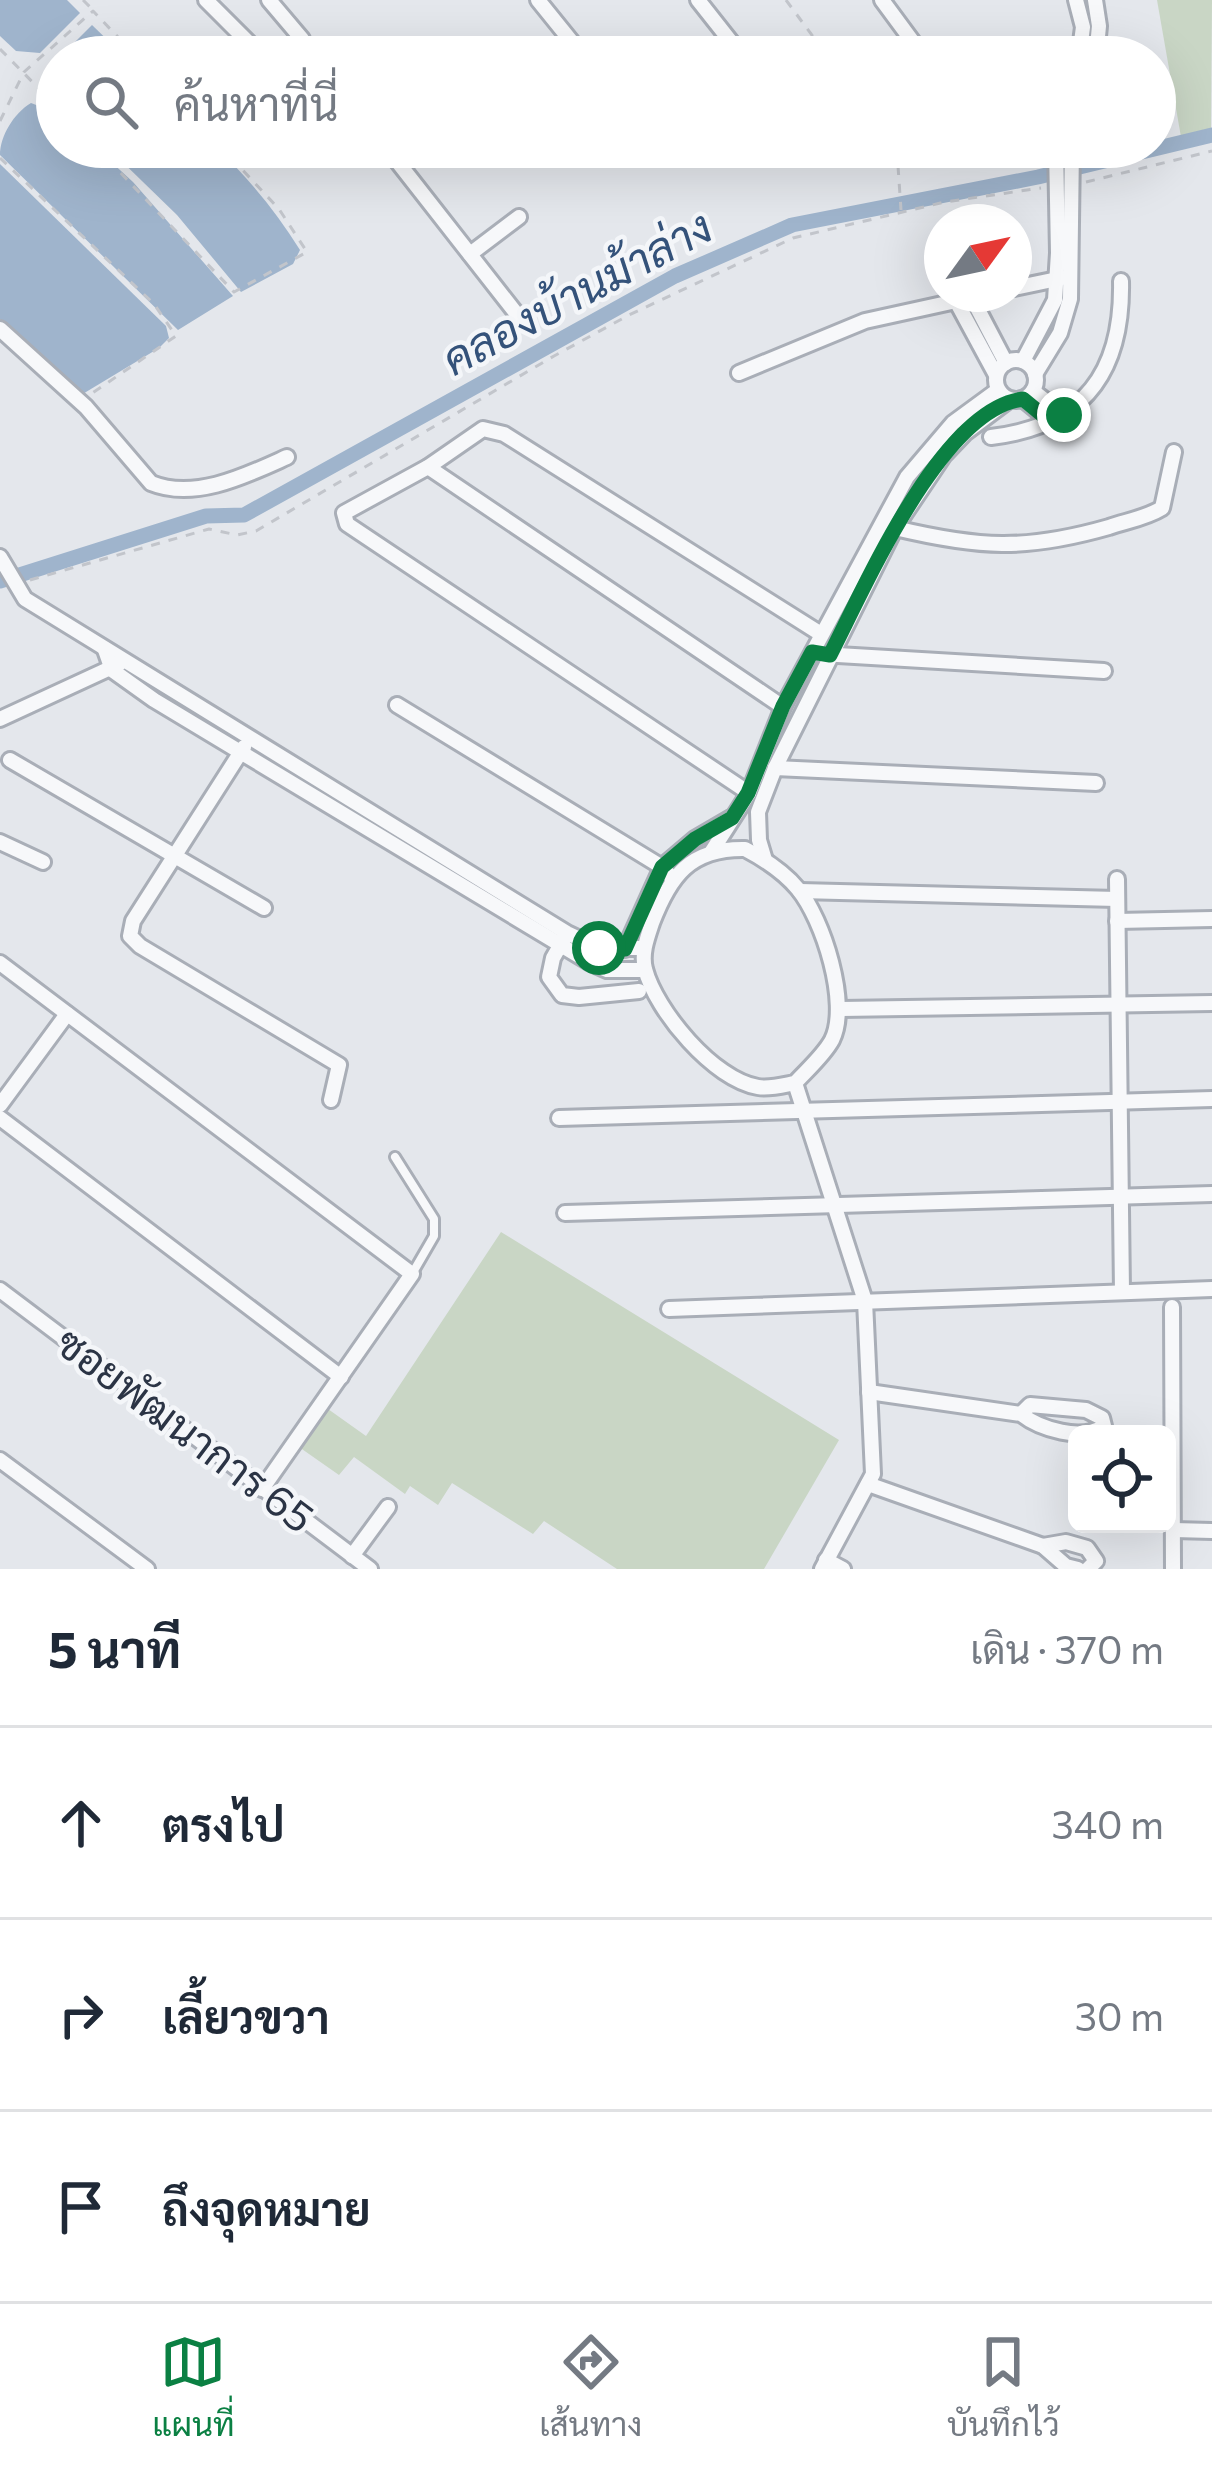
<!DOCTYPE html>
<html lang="th">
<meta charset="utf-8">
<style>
body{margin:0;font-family:Commissioner,Sarabun,sans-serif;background:#f2f2f3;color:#1f2937}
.controls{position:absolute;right:36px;bottom:36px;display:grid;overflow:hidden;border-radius:18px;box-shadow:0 12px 48px #0002}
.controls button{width:108px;height:108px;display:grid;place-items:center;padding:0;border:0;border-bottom:3px solid #e0e1e3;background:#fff;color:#1f2937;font:60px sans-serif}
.compass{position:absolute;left:924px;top:204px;width:108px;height:108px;border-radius:50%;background:#fff;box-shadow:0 12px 48px #0002;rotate:57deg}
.stop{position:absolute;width:36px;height:36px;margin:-27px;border:9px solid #0b8043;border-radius:50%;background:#fff}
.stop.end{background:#0b8043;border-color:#fff;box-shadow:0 3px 12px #0008}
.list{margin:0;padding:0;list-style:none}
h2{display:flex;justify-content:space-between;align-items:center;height:156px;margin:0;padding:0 48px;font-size:51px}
h2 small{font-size:39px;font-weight:400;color:#747a83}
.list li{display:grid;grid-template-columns:78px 1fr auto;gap:36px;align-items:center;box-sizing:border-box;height:192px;padding:0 48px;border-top:3px solid #e0e1e3}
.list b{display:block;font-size:45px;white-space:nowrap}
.list em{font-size:39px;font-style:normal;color:#747a83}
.icon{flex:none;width:66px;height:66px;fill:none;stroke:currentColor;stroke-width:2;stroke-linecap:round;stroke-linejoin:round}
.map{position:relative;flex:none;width:1212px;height:1569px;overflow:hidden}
.search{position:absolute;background:#fff;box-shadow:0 12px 48px #0002;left:36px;right:36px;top:36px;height:132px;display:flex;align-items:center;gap:30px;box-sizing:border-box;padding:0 42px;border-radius:66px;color:#747a83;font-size:45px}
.sheet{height:732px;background:#fff}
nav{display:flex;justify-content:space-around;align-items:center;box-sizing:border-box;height:168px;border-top:3px solid #e0e1e3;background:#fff;font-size:33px;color:#747a83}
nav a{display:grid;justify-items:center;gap:6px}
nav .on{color:#0b8043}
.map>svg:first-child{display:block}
.green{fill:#c9d6c5}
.water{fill:#9fb4cc}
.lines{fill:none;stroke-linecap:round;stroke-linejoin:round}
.canal{stroke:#9fb4cc;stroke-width:15}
.service-casing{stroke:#a9aeb7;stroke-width:14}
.minor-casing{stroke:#a9aeb7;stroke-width:20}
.path{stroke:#c2c5cb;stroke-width:3;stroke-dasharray:9 9;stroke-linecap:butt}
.service{stroke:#f7f8fa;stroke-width:8}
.minor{stroke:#f7f8fa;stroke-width:14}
.route{stroke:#0b8043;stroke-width:15}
.labels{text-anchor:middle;stroke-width:9;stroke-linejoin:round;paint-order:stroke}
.street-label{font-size:42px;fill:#2b3445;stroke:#f4f6f9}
.water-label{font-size:45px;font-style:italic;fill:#34527a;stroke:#f4f6f9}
</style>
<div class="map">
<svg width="1212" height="1569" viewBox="0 0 1212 1569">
<rect width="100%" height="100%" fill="#e4e7ec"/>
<!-- green -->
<g class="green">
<path d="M1157,0h55l-1,129 -30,8z"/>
<path d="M501,1232l338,208 -75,129h-147l-73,-48 -11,13 -81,-51 -14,22 -28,-19 -5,8 -51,-37 -15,18 -40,-28 29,-38 38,27z"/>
</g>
<!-- water -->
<g class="water">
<path d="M0,0h67l13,13 -40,40 -24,-2 -16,-15z"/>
<path d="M92,25l33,32h-65z"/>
<path d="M31,103l26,10v34h38l38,35 100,114 -55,34 -178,-175c0,-19 14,-42 31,-52z"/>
<path d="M107,147h109c32,31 60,64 84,103l-7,14 -52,28 -64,-77z"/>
<path d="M0,164l166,162 3,12 -10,10 -78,47 -81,-76z"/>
</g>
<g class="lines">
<!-- canal -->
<path class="canal" d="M0,581l206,-65 38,-1 431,-239 117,-51 246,-48 174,-42"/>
<!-- service casing -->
<g class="service-casing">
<path id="service" d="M395,1157l39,62v17l-22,38"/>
</g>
<!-- minor casing -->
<g class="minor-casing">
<g id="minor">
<path d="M206,0l57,57"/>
<path d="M269,0l33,39 -12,18"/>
<path d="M538,0l46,57"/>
<path d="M698,0l45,57"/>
<path d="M882,0l42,57"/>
<path d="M1076,0l7,27 -4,30"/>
<path d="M1095,0l4,26 -3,31"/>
<path d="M386,147l133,170"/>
<path d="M818,147c21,17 56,8 81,4"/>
<path d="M595,156l11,-9"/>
<path d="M470,254l49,-37"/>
<path d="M1014,288l48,-10"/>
<path d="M972,298l34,65"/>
<path d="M956,301l40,74"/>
<path d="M0,329l86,78 65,76c44,18 96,-8 136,-26"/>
<circle cx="1016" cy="380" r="20"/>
<path d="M1023,361l32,-61 3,-47 -2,-106"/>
<path d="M739,373l126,-52 123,-27"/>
<path d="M1035,374l25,-41 10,-34 2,-152"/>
<path d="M1033,391l31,24"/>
<path d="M1023,399l28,23"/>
<path d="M991,437c93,-11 132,-65 130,-156"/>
<path d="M428,467l355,240"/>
<path d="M895,528c84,20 130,23 214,-1 17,-6 37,-9 53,-19l12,-56"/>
<path d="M0,557l25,42 542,334 32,15h45"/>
<path d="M105,650l7,20 42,30 435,262 18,8h38"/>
<path d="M821,654l283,17"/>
<path d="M397,705l265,162 9,10"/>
<path d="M0,719l119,-55"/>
<path d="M244,747l-111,174 -3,15 10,10 199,119 -8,35"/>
<path d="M10,760l254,148"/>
<path d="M775,768l321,15"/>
<path d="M749,793l-402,-269 -3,-11 84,-46 55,-38 21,5 317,200"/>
<path d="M0,842l43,20"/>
<path d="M745,849c19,10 39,23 53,40 25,30 52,115 34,151 -8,15 -25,30 -37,43 -11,2 -25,6 -37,4 -44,-7 -102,-76 -113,-118 -4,-15 2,-31 7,-46 18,-47 38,-75 93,-74z"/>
<path d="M712,851l37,-58 34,-86 124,-230 46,-54 45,-33"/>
<path d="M765,860l-6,-20 -1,-28 17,-44 120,-240 49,-73 21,-22 44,-33"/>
<path d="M1117,879l5,413"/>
<path d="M800,891l317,8"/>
<path d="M1117,921l95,-2"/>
<path d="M565,937l-12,21 -4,19 13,18 17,2 60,-6"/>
<path d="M625,949l37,-82 33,-28 36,-21"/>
<path d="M0,963l412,311 -150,215"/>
<path d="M841,1009l371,-6"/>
<path d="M795,1083l70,218 8,173 -51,95"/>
<path d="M0,1105l67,-91"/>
<path d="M0,1118l341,259"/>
<path d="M559,1118l653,-19"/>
<path d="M565,1213l647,-19"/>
<path d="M0,1290l370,279"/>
<path d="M1172,1307l1,262"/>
<path d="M669,1309l543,-20"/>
<path d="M869,1392l152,22c19,15 61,28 83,12l-2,-8 -16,-8 -56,-5 -9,9"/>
<path d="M0,1460l147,109"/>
<path d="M868,1484l175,62 23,20 12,3"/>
<path d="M1174,1530l38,1"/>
<path d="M1043,1546l23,-4 21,6 9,13 -8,8"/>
<path d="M352,1556l36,-49"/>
<path d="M826,1560l17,9"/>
</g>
</g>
<!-- path -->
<g class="path">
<path d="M83,0l9,9"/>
<path d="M786,0l42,57"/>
<path d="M0,49l57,58"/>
<path d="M0,121l24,-49 69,-61 44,46"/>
<path d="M96,147l138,145 73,-40 -28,-43 -58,-62"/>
<path d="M0,158l154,146 22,32 -85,58"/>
<path d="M898,166l3,44"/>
<path d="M1086,182l126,-31"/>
<path d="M30,580l179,-51 28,6 19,-4 298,-175 75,-41 164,-77 152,-36 96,-14"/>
</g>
<!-- service -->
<use href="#service" class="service"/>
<!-- minor -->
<use href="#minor" class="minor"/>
</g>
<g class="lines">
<!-- route -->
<path class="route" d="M599,948l26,1 37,-82 33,-28 37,-21 16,-25 35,-87 29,-54 18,3c35,-68 111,-246 193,-256l28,23 13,-7"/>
</g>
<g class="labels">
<!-- street labels -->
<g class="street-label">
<text transform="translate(185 1430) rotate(37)" y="15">ซอยพัฒนาการ 65</text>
</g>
<!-- water labels -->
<g class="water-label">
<text transform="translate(577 293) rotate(-28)" y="16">คลองบ้านม้าล่าง</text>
</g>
</g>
</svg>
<div class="controls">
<button><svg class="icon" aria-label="locate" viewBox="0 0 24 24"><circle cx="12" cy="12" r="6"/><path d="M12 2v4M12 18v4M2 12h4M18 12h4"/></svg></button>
</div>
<svg class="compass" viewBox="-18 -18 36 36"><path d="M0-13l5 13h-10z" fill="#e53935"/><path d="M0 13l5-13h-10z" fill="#747a83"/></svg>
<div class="stop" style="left:599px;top:948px"></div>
<div class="stop end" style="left:1064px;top:415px"></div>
<div class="search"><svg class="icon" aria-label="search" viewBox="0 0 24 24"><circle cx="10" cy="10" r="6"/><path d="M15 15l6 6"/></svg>ค้นหาที่นี่</div>
</div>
<section class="sheet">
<h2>5 นาที<small>เดิน · 370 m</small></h2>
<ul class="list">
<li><svg class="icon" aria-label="ahead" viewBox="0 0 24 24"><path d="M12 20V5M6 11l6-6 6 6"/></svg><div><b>ตรงไป</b></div><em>340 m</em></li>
<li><svg class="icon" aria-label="right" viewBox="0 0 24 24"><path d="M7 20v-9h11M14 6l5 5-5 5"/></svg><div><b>เลี้ยวขวา</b></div><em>30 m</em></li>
<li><svg class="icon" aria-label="arrive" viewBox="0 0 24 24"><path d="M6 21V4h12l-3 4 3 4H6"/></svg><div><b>ถึงจุดหมาย</b></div></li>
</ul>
</section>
<nav>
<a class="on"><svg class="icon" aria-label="map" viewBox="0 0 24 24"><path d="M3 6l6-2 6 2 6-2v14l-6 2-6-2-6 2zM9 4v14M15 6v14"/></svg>แผนที่</a>
<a><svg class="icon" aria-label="directions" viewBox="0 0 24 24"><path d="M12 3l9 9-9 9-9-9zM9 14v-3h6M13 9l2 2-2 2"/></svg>เส้นทาง</a>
<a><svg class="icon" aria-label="saved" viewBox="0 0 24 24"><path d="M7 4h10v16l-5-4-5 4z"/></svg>บันทึกไว้</a>
</nav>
